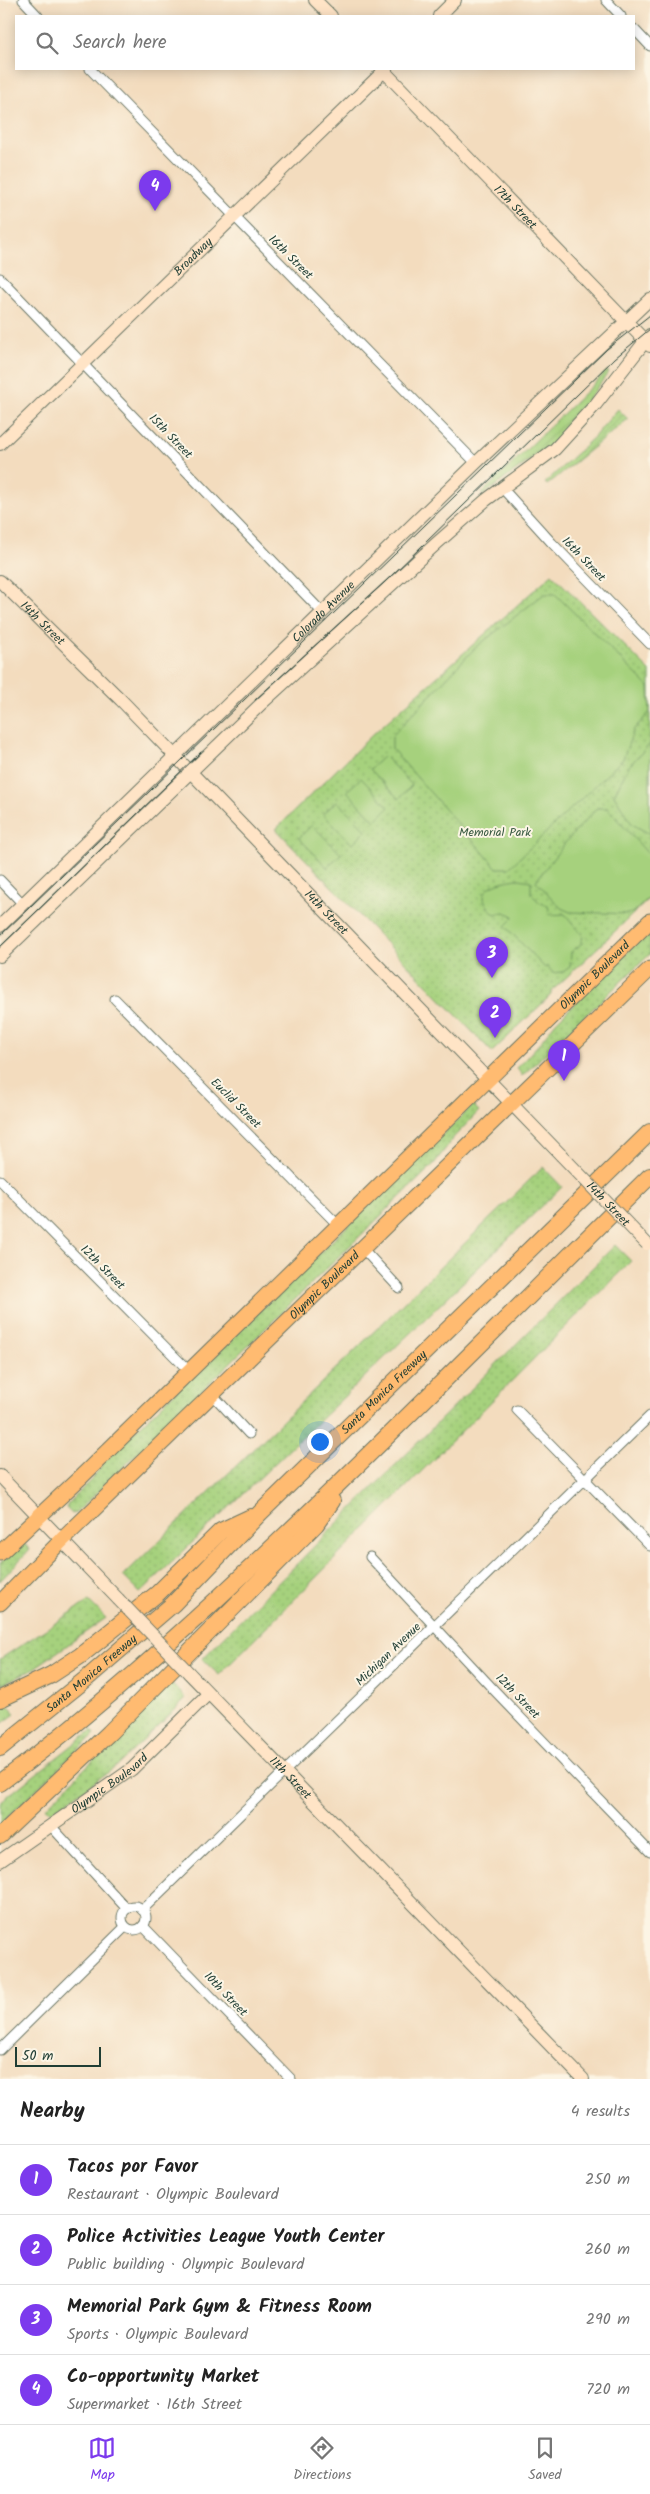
<!DOCTYPE html>
<meta charset="utf-8">
<style>
body{margin:0;font-family:Kalam,sans-serif;background:#f6f6f6;color:#222}
.scale{position:absolute;left:15px;bottom:12px;width:86px;box-sizing:border-box;padding-left:5px;border:2px solid #1f3d34;border-top:0;font-size:14px;line-height:18px;white-space:nowrap;color:#1f3d34;-webkit-text-stroke:4px #fcf5e5;paint-order:stroke}
.you{position:absolute;left:319px;top:1441px;width:18px;height:18px;margin:-12px;border:4px solid #fff;border-radius:50%;background:#1a73e8;box-shadow:0 0 0 8px #1a73e833}
.badge{display:grid;place-items:center;width:32px;height:32px;border-radius:50%;background:#7c3aed;color:#fff;font-size:16px;font-weight:700}
.pin{position:absolute;translate:-50% -41px;filter:drop-shadow(0 1px 2px #0008)}
.pin::after{content:'';position:absolute;top:26px;width:18px;height:15px;background:inherit;clip-path:polygon(0 0,100% 0,50% 100%)}
.list{margin:0;padding:0;list-style:none}
h2{display:flex;justify-content:space-between;align-items:center;height:65px;margin:0;padding:0 20px;font-size:21px}
h2 small{font-size:16px;font-weight:400;color:#767676}
.list li{display:grid;grid-template-columns:32px 1fr auto;gap:15px;align-items:center;box-sizing:border-box;height:70px;padding:0 20px;border-top:1px solid #e0e0e0}
.list b{display:block;font-size:19px;white-space:nowrap}
.list p{margin:0;font-size:16px;white-space:nowrap;color:#767676}
.list em{font-size:16px;font-style:normal;color:#767676}
.icon{flex:none;width:28px;height:28px;fill:none;stroke:currentColor;stroke-width:2;stroke-linecap:round;stroke-linejoin:round}
.map{position:relative;flex:none;width:650px;height:2079px;overflow:hidden}
.search{position:absolute;background:#fff;box-shadow:0 2px 12px #0003;left:15px;right:15px;top:15px;height:55px;display:flex;align-items:center;gap:12px;box-sizing:border-box;padding:0 18px;border-radius:0px;color:#767676;font-size:19px}
.sheet{height:345px;background:#fff}
nav{display:flex;justify-content:space-around;align-items:center;box-sizing:border-box;height:70px;border-top:1px solid #e0e0e0;background:#fff;font-size:14px;color:#767676}
nav a{display:grid;justify-items:center;gap:2px}
nav .on{color:#7c3aed}
.map>svg:first-child{display:block}
.grass{fill:url(#grass-dots);stroke:#628758}
.garden{fill:url(#garden-furrows);stroke:#628758}
.pitch{fill:#a6d17d;stroke:#628758}
.lines{fill:none;stroke-linecap:round;stroke-linejoin:round}
.street-casing{stroke:#697564;stroke-width:11}
.secondary-casing{stroke:#697564;stroke-width:14}
.primary-casing{stroke:#697564;stroke-width:17}
.highway-casing{stroke:#697564;stroke-width:18}
.street{stroke:#fff;stroke-width:9}
.secondary{stroke:#ffe4c6;stroke-width:12}
.primary{stroke:#ffbb71;stroke-width:15}
.highway{stroke:#ffbb71;stroke-width:16}
.tram{stroke:#1f3d34;stroke-width:1}
.secondary-bridge-casing{stroke:#697564;stroke-width:14;stroke-linecap:butt}
.secondary-bridge{stroke:#ffe4c6;stroke-width:12}
.labels{text-anchor:middle;stroke-width:4;stroke-linejoin:round;paint-order:stroke}
.street-label{font-size:12px;fill:#1f3d34;stroke:#fcf5e5}
.park-label{font-size:12px;fill:#3a5b43;stroke:#fcf5e5}
</style>
<div class="map">
<svg width="650" height="2079" viewBox="0 0 650 2079">
<defs>
<pattern id="grass-dots" width="8" height="8" patternUnits="userSpaceOnUse" patternTransform="scale(1.25)"><rect width="8" height="8" fill="#a6d17d"/><path d="M2 2h.1M6 6h.1" fill="none" stroke="#8eb46d" stroke-width="1.8" stroke-linecap="round"/></pattern>
<pattern id="garden-furrows" width="10" height="10" patternUnits="userSpaceOnUse" patternTransform="scale(1.25)"><rect width="10" height="10" fill="#a6d17d"/><path d="M-1 1l2-2M0 10L10 0M9 11l2-2" fill="none" stroke="#8eb46d"/></pattern>
</defs>
<rect width="100%" height="100%" fill="#fcf5e5"/>
<filter id="ink" filterUnits="userSpaceOnUse"><feTurbulence type="fractalNoise" baseFrequency=".02" numOctaves="2"/><feDisplacementMap in="SourceGraphic" scale="10" xChannelSelector="R" yChannelSelector="G"/><feConvolveMatrix kernelMatrix="1 2 1 2 8 2 1 2 1" color-interpolation-filters="sRGB"/></filter>
<filter id="wash" filterUnits="userSpaceOnUse"><feTurbulence type="fractalNoise" baseFrequency=".0096" numOctaves="4" result="noise"/><feDisplacementMap in="SourceGraphic" scale="20" xChannelSelector="R" yChannelSelector="G"/><feGaussianBlur stdDeviation="1.12" result="paint"/><feColorMatrix in="noise" values="0 0 0 0 0 0 0 0 0 0 0 0 0 0 0 0 0 1.4 0 .05"/><feComposite in="paint" operator="in"/></filter>
<g filter="url(#wash)">
<rect width="100%" height="100%" fill="#f3dcbe"/>
<!-- grass -->
<g class="grass">
<path d="M552,574l98,97v227l-97,92 -3,6 -58,56 -216,-223 96,-94z"/>
<path d="M650,930v24l-128,122 -5,-8 21,-23 18,-23z"/>
<path d="M473,1105l6,6 -25,26 -20,27 -358,349 -4,1 -6,-6 2,-4 24,-25 17,-23z"/>
<path d="M543,1167l19,20 -422,406 -17,-17z"/>
<path d="M615,1245l16,16 -412,414 -17,-16z"/>
<path d="M23,1543l7,6 -30,32v-18z"/>
<path d="M89,1601l17,17 -73,51 -33,16v-26z"/>
<path d="M171,1682l15,17 -69,67 -65,46 -7,-4z"/>
<path d="M7,1703l8,11 -15,11v-19z"/>
<path d="M92,1730l3,4 -95,90v-22z"/>
</g>
<!-- garden -->
<g class="garden">
<path d="M607,371l2,1 -46,61 -20,18 -60,44 -1,-2z"/>
<path d="M618,409l10,10 -81,66 -2,-2 49,-46z"/>
</g>
<!-- pitch -->
<g class="pitch">
<path d="M544,594h11l94,93 1,25 -16,17 -11,30 -114,109h-12l-105,-119v-13l83,-88z"/>
<path d="M650,744v90l-18,-10 -18,-29 15,-29z"/>
<path d="M384,756l28,29 -13,14 -29,-30z"/>
<path d="M361,778l28,29 -14,14 -28,-30z"/>
<path d="M337,801l29,29 -14,14 -29,-30z"/>
<path d="M597,808h10l43,48v41l-15,14 -6,3 -59,-2 -9,-4 -25,-27 29,-38z"/>
<path d="M312,825l29,29 -14,13 -28,-29z"/>
<path d="M519,879l12,2v13l8,8 9,4 2,9 15,-1 18,22 -2,8 -10,8 -1,15 -7,5 -10,1 -6,-7 -2,2 -40,-42 8,-8 -1,-3 -8,-3 -9,2c-27,-24 2,-33 24,-35z"/>
</g>
</g>
<g filter="url(#ink)">
<g class="lines">
<!-- street casing -->
<g class="street-casing">
<g id="street">
<path d="M23,0l15,16"/>
<path d="M606,0l15,16"/>
<path d="M634,29l16,17"/>
<path d="M90,69l386,394"/>
<path d="M0,278l322,334"/>
<path d="M503,489l49,54 98,101"/>
<path d="M0,880l23,24"/>
<path d="M115,999l223,226"/>
<path d="M0,1180l189,191"/>
<path d="M362,1248l37,40"/>
<path d="M212,1394l37,40"/>
<path d="M517,1410l133,136"/>
<path d="M370,1557l123,132 157,163"/>
<path d="M51,1826l76,83"/>
<circle cx="134" cy="1918" r="12"/>
<path d="M142,1910l508,-494"/>
<path d="M143,1926l148,153"/>
<path d="M0,2050l125,-123"/>
</g>
</g>
<!-- secondary casing -->
<g class="secondary-casing">
<g id="secondary">
<path d="M315,0l16,16"/>
<path d="M439,16l16,-16"/>
<path id="s1" d="M382,69l268,277"/>
<path id="s2" d="M0,444l386,-375"/>
<path id="s3" d="M0,581l121,119 440,455"/>
<path id="s4" d="M0,926l476,-463 174,-164"/>
<path d="M0,956l262,-253 175,-160 49,-43 69,-51 41,-45 54,-69"/>
<path d="M0,1476l118,123"/>
<path id="s5" d="M189,1673l394,406"/>
<path id="s6" d="M0,1861l132,-92 76,-75"/>
</g>
</g>
<!-- primary casing -->
<g class="primary-casing">
<g id="primary">
<path id="s7" d="M0,1553l82,-77 568,-555"/>
<path id="s8" d="M0,1603l62,-63 588,-571"/>
</g>
</g>
<!-- highway casing -->
<g class="highway-casing">
<g id="highway">
<path d="M0,1699l51,-24 29,-19 78,-63 63,-62 30,-14"/>
<path id="s9" d="M0,1748l86,-69 87,-75 87,-91 390,-381"/>
<path d="M0,1783c92,-69 177,-146 261,-225 132,-124 259,-254 389,-382"/>
<path d="M0,1836l109,-103 207,-209 16,-23"/>
</g>
</g>
<!-- street -->
<use href="#street" class="street"/>
<!-- secondary -->
<use href="#secondary" class="secondary"/>
<!-- primary -->
<use href="#primary" class="primary"/>
<!-- highway -->
<use href="#highway" class="highway"/>
<!-- tram -->
<g class="tram">
<path d="M255,700l130,-118 230,-224 35,-29"/>
<path d="M0,936l607,-587 43,-34"/>
<path d="M0,947l201,-195"/>
</g>
<!-- secondary-bridge casing -->
<g class="secondary-bridge-casing">
<g id="secondary-bridge">
<path id="s10" d="M561,1155l86,89"/>
<path d="M118,1599l71,74"/>
</g>
</g>
<!-- secondary-bridge -->
<use href="#secondary-bridge" class="secondary-bridge"/>
</g>
</g>
<g class="labels">
<!-- street labels -->
<g class="street-label">
<text dy="4" stroke="none"><textPath href="#s1" startOffset="192">17th Street</textPath></text>
<text dy="4" stroke="none"><textPath href="#s2" startOffset="269">Broadway</textPath></text>
<text transform="translate(291 257) rotate(45)" y="4">16th Street</text>
<text transform="translate(171 436) rotate(46)" y="4">15th Street</text>
<text transform="translate(584 559) rotate(46)" y="4">16th Street</text>
<text dy="4" stroke="none"><textPath href="#s4" startOffset="451">Colorado Avenue</textPath></text>
<text dy="4" stroke="none"><textPath href="#s3" startOffset="60">14th Street</textPath></text>
<text dy="4" stroke="none"><textPath href="#s3" startOffset="465">14th Street</textPath></text>
<text dy="4" stroke="none"><textPath href="#s7" startOffset="829">Olympic Boulevard</textPath></text>
<text transform="translate(236 1103) rotate(45)" y="4">Euclid Street</text>
<text dy="4" stroke="none"><textPath href="#s10" startOffset="68">14th Street</textPath></text>
<text transform="translate(103 1267) rotate(45)" y="4">12th Street</text>
<text dy="4" stroke="none"><textPath href="#s8" startOffset="454">Olympic Boulevard</textPath></text>
<text dy="4" stroke="none"><textPath href="#s9" startOffset="524">Santa Monica Freeway</textPath></text>
<text transform="translate(388 1654) rotate(-44)" y="4">Michigan Avenue</text>
<text dy="4" stroke="none"><textPath href="#s9" startOffset="118">Santa Monica Freeway</textPath></text>
<text transform="translate(518 1696) rotate(46)" y="4">12th Street</text>
<text dy="4" stroke="none"><textPath href="#s5" startOffset="146">11th Street</textPath></text>
<text dy="4" stroke="none"><textPath href="#s6" startOffset="134">Olympic Boulevard</textPath></text>
<text transform="translate(226 1994) rotate(46)" y="4">10th Street</text>
</g>
<!-- park labels -->
<g class="park-label">
<text x="495" y="836">Memorial Park</text>
</g>
</g>
</svg>
<div class="scale">50 m</div>
<div class="you"></div>
<div class="pin badge" style="left:564px;top:1081px">1</div>
<div class="pin badge" style="left:495px;top:1038px">2</div>
<div class="pin badge" style="left:492px;top:978px">3</div>
<div class="pin badge" style="left:155px;top:211px">4</div>
<div class="search"><svg class="icon" aria-label="search" viewBox="0 0 24 24"><circle cx="10" cy="10" r="6"/><path d="M15 15l6 6"/></svg>Search here</div>
</div>
<section class="sheet">
<h2>Nearby<small>4 results</small></h2>
<ul class="list">
<li><span class="badge">1</span><div><b>Tacos por Favor</b><p>Restaurant · Olympic Boulevard</p></div><em>250 m</em></li>
<li><span class="badge">2</span><div><b>Police Activities League Youth Center</b><p>Public building · Olympic Boulevard</p></div><em>260 m</em></li>
<li><span class="badge">3</span><div><b>Memorial Park Gym &amp; Fitness Room</b><p>Sports · Olympic Boulevard</p></div><em>290 m</em></li>
<li><span class="badge">4</span><div><b>Co-opportunity Market</b><p>Supermarket · 16th Street</p></div><em>720 m</em></li>
</ul>
</section>
<nav>
<a class="on"><svg class="icon" aria-label="map" viewBox="0 0 24 24"><path d="M3 6l6-2 6 2 6-2v14l-6 2-6-2-6 2zM9 4v14M15 6v14"/></svg>Map</a>
<a><svg class="icon" aria-label="directions" viewBox="0 0 24 24"><path d="M12 3l9 9-9 9-9-9zM9 14v-3h6M13 9l2 2-2 2"/></svg>Directions</a>
<a><svg class="icon" aria-label="saved" viewBox="0 0 24 24"><path d="M7 4h10v16l-5-4-5 4z"/></svg>Saved</a>
</nav>
